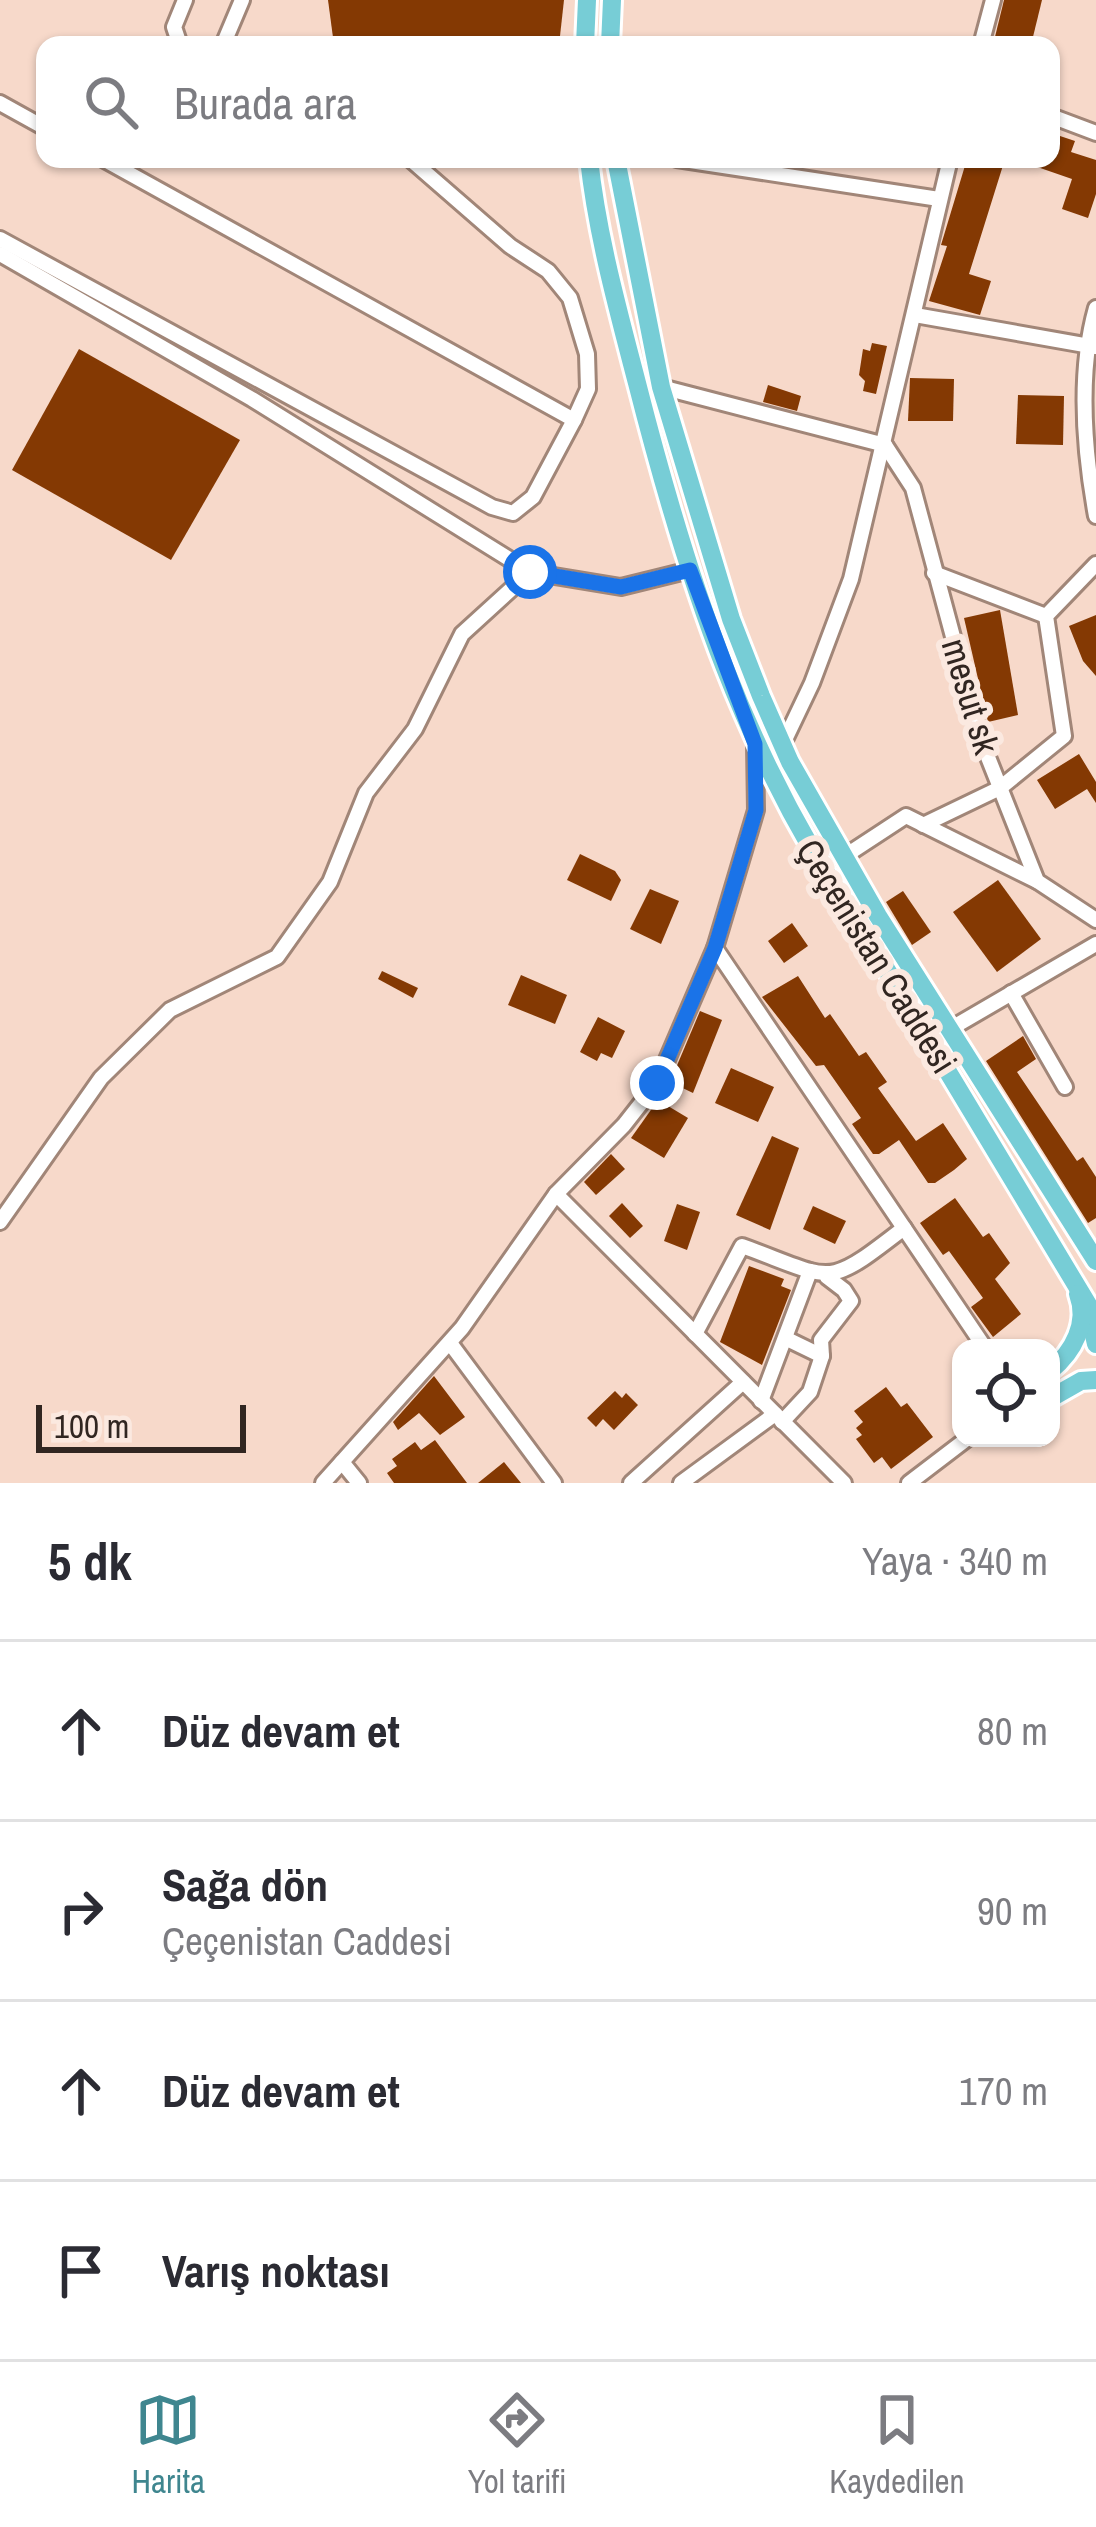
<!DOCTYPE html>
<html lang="tr">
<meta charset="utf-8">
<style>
body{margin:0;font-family:"Archivo Narrow",sans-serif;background:#f2f2f3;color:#2b2b33}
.controls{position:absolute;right:36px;bottom:36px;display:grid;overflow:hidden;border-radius:24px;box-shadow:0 3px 9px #0004}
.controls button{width:108px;height:108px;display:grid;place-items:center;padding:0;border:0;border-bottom:3px solid #e1e1e2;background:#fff;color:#2b2b33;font:60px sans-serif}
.scale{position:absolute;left:36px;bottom:30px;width:210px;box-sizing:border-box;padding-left:12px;border:6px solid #312621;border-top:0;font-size:33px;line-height:42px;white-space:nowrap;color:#312621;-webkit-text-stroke:9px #fbe9e0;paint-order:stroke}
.stop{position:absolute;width:36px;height:36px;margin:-27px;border:9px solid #1a73e8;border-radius:50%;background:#fff}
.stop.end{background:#1a73e8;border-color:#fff;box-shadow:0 3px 12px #0008}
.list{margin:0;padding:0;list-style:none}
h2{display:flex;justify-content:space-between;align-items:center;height:156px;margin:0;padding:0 48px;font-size:51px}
h2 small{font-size:39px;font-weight:400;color:#7c7c81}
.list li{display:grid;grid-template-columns:78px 1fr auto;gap:36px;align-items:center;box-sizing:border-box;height:180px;padding:0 48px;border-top:3px solid #e1e1e2}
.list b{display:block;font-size:45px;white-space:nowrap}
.list p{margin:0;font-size:39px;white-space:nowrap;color:#7c7c81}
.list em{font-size:39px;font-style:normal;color:#7c7c81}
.icon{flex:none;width:66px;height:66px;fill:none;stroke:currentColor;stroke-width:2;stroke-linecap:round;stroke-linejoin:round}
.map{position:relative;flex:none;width:1096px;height:1483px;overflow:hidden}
.search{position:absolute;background:#fff;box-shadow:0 3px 9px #0004;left:36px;right:36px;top:36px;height:132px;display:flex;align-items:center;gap:30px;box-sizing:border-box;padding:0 42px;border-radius:24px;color:#7c7c81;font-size:45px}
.sheet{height:876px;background:#fff}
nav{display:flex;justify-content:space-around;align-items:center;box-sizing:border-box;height:168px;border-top:3px solid #e1e1e2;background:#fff;font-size:33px;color:#7c7c81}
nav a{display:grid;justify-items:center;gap:6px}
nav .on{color:#3f868f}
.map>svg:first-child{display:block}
.building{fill:#843903}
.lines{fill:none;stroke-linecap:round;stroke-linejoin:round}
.minor-casing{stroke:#a18678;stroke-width:20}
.major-casing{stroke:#fff;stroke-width:24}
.minor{stroke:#fff;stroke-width:14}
.major{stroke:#77cdd6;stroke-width:18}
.route{stroke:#1a73e8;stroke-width:15}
.labels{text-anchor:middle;stroke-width:12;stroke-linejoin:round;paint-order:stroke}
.street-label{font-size:36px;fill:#312621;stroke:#fbe9e0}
</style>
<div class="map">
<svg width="1096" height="1483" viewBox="0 0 1096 1483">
<rect width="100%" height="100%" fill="#f7d9ca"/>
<!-- building -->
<g class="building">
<path d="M328,0h236l-5,45h-225z"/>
<path d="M1004,0h38l-11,45h-38z"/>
<path d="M1051,133l24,8 -4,11 25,8v34l-8,24 -26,-9 10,-30 -52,-18 31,-2z"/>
<path d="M967,159h38l-36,115 22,7 -11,34 -51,-14 18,-55 -6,-1z"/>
<path d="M872,343l15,3 -11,48 -13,-3 2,-10 -6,-6 4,-26 7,2z"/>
<path d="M79,349l161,91 -69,120 -159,-90z"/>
<path d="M910,378l44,1 -1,42h-45z"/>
<path d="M768,385l33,11 -4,15 -34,-9z"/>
<path d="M1018,395l46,1 -1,49 -47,-1z"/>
<path d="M1000,610l18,105 -30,7 -24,-104z"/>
<path d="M1096,615v61l-13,-15 -14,-35z"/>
<path d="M1079,754l17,28v21l-9,-14 -32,20 -18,-29z"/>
<path d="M580,854l35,17 6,9 -10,21 -44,-21z"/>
<path d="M998,880l43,59 -44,33 -44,-60z"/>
<path d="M650,889l29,12 -18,43 -31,-15z"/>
<path d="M903,891l28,41 -19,13 -26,-43z"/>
<path d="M792,923l16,23 -24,17 -16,-22z"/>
<path d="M382,971l36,17 -5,10 -35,-19z"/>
<path d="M521,975l46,20 -12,29 -47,-19z"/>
<path d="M798,976l27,42 5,-4 29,42 7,-4 21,30 -9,6 38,53 27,-18 24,36 -13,11 -19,13h-7l-29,-43 -20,14h-6l-21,-30 9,-6 -37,-53 -8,1 -54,-69z"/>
<path d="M700,1011l22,9 -29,73 -23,-11z"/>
<path d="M598,1017l27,14 -13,27 -11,-5 -4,8 -17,-9z"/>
<path d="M1023,1036l13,23 -19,13 60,89 6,-4 13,20v41l-8,5 -102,-162z"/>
<path d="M731,1068l43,19 -16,35 -43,-19z"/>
<path d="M658,1100l30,18 -24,40 -33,-20z"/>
<path d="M772,1136l27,12 -29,82 -34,-15z"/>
<path d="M611,1154l14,15 -29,26 -12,-13z"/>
<path d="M955,1198l28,39 6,-4 21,30 -15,16 26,35 -28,23 -22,-30 12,-9 -34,-47 -6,4 -23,-32z"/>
<path d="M622,1203l21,23 -13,12 -21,-22z"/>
<path d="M677,1204l23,8 -13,38 -23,-9z"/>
<path d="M813,1206l33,15 -11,23 -32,-15z"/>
<path d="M749,1266l35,13 -3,7 10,4 -29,75 -42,-23z"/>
<path d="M434,1376l31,41 -25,18 -21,-22 -21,17 -5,-8z"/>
<path d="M886,1387l15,20 6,-4 26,34 -42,32 -9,-12 -8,6 -18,-24 6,-4 -6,-7 7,-6 -9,-11z"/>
<path d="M615,1391l7,7 4,-5 12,12 -24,25 -11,-11 -7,8 -9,-9z"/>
<path d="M435,1440l32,43h-73l-7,-10 10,-7 -5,-7 23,-17 6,8z"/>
<path d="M504,1462l17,21h-43z"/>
</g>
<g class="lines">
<!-- minor casing -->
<g class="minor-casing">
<g id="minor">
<path d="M180,45l-6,-18 11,-27"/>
<path d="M223,45l19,-45"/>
<path d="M981,45l12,-45"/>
<path d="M0,103l45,25"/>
<path d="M1051,116l45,17"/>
<path d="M103,159l471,261"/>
<path d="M677,159l262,40"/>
<path d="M0,239l492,268 21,6 20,-16 41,-77 14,-31 -1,-35 -17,-56 -22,-27 -38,-25 -100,-87"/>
<path d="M0,254l252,145 278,173 91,15 69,-17"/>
<path d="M1096,308c-18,64 -12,142 0,208"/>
<path d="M915,315l181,32"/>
<path d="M661,387l224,58"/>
<path d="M885,445l28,43 67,249 57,144 59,39"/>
<path d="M934,573l112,43"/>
<path d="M782,746l30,-63 39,-104 99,-420"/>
<path d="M923,825l77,-37 64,-52 -18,-120 50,-52"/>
<path d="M845,856l61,-40 131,65"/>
<path d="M715,948l270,400"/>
<path d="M1011,993l54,94"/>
<path d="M950,1029l146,-85"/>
<path d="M556,1194l288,289"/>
<path d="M0,1222l101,-144 69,-68 107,-53 53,-75 36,-89 49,-64 47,-95 68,-62"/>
<path d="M695,1334l47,-88c93,34 82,44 162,-18"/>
<path d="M787,1339l35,17"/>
<path d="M450,1343l104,140"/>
<path d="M761,1401l49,-130"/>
<path d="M782,1422l28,-30 12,-36 -1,-16 30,-39 -7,-11 -17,-13"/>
<path d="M342,1462l17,21"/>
<path d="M323,1483l139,-155 94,-134 68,-69 33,-42 58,-135 41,-138 -1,-66"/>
<path d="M631,1483l112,-101"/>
<path d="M681,1483l94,-69"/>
<path d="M909,1483l59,-45"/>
</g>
</g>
<!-- major casing -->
<g class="major-casing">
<g id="major">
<path d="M585,45l2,-45"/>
<path d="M610,45l2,-45"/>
<path d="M589,159c8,75 29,151 48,224 51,200 107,374 225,546l234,389 -3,13 3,13"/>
<path d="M616,159l45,228 70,232 30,77 29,66 88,154 218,345"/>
<path d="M1051,1370c22,-18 38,-47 27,-76"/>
<path d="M1051,1398l30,-17 15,-1"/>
</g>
</g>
<!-- minor -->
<use href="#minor" class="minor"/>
<!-- major -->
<use href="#major" class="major"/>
</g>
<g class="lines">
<!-- route -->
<path class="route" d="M530,572l91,15 69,-17 65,174 1,66 -41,138 -58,135"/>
</g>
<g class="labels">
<!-- street labels -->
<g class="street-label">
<text transform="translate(971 696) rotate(73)" y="13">mesut sk</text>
<text transform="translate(877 956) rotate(58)" y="13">Çeçenistan Caddesi</text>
</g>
</g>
</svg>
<div class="controls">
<button><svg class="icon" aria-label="locate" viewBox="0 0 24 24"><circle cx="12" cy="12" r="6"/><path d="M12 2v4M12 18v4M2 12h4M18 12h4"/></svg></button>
</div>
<div class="scale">100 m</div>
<div class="stop" style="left:530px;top:572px"></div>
<div class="stop end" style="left:657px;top:1083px"></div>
<div class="search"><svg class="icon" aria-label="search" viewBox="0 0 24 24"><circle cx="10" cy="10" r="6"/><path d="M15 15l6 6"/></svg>Burada ara</div>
</div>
<section class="sheet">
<h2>5 dk<small>Yaya · 340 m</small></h2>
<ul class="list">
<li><svg class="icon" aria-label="ahead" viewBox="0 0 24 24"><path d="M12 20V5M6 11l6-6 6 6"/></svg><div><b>Düz devam et</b></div><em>80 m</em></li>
<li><svg class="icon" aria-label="right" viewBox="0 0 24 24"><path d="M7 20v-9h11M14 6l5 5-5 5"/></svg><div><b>Sağa dön</b><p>Çeçenistan Caddesi</p></div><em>90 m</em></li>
<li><svg class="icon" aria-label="ahead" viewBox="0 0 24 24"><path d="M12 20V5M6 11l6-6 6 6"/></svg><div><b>Düz devam et</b></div><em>170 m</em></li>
<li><svg class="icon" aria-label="arrive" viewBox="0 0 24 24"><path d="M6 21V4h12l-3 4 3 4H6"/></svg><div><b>Varış noktası</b></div></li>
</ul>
</section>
<nav>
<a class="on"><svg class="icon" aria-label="map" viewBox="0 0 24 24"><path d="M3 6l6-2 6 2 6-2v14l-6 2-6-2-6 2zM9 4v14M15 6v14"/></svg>Harita</a>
<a><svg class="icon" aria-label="directions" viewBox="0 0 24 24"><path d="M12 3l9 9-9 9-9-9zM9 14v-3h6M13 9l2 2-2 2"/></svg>Yol tarifi</a>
<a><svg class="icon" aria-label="saved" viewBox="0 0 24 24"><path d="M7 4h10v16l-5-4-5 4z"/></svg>Kaydedilen</a>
</nav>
